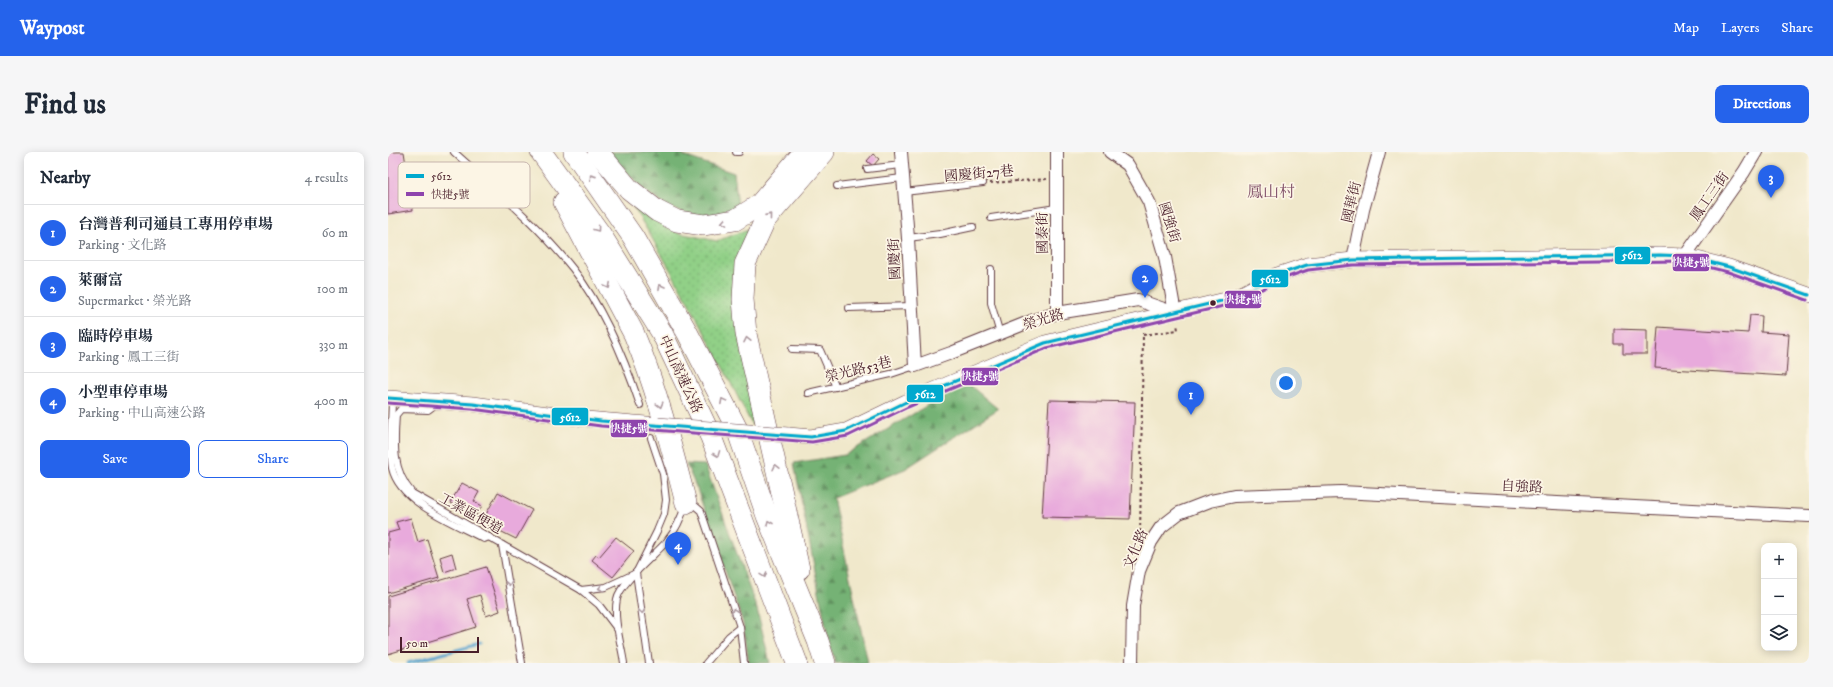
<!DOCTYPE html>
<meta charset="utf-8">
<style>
body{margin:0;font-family:"IM FELL DW Pica","Noto Serif TC",serif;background:#f6f6f7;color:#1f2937}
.controls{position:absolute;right:12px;bottom:12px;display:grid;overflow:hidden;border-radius:8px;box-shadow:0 2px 10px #0003}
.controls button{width:36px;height:36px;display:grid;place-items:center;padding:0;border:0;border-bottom:1px solid #e0e1e3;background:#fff;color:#1f2937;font:20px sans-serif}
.scale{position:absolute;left:12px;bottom:10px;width:79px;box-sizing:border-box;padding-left:4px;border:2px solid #4a1f2b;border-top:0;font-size:11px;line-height:14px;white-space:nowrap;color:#4a1f2b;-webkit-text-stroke:3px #fcf5e5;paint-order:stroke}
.you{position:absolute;left:898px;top:231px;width:14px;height:14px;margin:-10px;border:3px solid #fff;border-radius:50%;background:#1a73e8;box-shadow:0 0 0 6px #1a73e833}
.badge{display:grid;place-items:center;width:26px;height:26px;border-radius:50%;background:#2563eb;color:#fff;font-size:13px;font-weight:700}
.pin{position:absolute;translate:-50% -33px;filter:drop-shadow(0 1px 2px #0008)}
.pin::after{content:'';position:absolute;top:21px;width:14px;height:12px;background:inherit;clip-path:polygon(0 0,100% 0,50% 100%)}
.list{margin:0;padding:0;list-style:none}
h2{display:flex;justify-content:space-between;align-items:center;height:52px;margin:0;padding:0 16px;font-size:17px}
h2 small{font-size:13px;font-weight:400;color:#747a83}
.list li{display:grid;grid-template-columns:26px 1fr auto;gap:12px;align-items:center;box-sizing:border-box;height:56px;padding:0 16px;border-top:1px solid #e0e1e3}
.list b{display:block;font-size:15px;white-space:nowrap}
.list p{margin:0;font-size:13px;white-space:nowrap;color:#747a83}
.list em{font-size:13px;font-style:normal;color:#747a83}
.actions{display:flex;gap:8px;padding:12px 16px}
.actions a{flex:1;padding:9px 0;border:1px solid #2563eb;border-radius:8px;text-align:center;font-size:14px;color:#2563eb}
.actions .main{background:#2563eb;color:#fff}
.icon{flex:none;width:22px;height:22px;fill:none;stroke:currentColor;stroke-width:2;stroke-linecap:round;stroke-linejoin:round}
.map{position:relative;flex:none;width:1421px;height:511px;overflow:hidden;border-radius:8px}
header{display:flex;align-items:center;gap:24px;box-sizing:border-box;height:56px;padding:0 20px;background:#2563eb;color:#fff}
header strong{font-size:19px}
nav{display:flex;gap:22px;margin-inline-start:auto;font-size:14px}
.intro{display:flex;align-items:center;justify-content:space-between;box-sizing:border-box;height:96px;padding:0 24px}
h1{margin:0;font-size:28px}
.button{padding:10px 18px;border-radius:8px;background:#2563eb;color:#fff;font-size:14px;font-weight:700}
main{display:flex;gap:24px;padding:0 24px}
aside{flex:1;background:#fff;border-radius:8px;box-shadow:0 2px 10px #0003}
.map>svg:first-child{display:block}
.grass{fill:url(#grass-dots);stroke:#6e7859}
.forest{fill:url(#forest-firs);stroke:#5f6850}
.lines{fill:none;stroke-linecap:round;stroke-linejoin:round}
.stream{stroke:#56a5d0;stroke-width:3}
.building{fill:#e8aadc}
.service-casing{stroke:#633d43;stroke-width:8}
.minor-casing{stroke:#633d43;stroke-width:14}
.tertiary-casing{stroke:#633d43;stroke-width:16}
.motorway-casing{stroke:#633d43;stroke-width:22}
.path{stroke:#633d43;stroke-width:2;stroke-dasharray:3 3;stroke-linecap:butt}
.service{stroke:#fff;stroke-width:6}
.minor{stroke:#fff;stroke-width:12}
.tertiary{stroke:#fff;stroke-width:15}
.motorway{stroke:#fff;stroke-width:21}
.tertiary-bridge-casing{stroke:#633d43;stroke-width:16;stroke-linecap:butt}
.tertiary-bridge{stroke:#fff;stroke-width:15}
.bus-1-casing{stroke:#fcf5e5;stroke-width:6}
.bus-2-casing{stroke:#fcf5e5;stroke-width:6}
.bus-1{stroke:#00a9ce;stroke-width:3}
.bus-2{stroke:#8e44ad;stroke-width:3}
.oneway{stroke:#ae9aa0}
.bus-dot{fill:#4a1f2b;stroke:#fcf5e5;stroke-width:1.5}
.labels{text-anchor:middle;stroke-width:3.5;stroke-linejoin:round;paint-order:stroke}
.street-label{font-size:14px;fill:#4a1f2b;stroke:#fcf5e5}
.quarter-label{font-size:16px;fill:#815069;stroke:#fcf5e5}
.key{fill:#fcf5e5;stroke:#c7b5ad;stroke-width:1}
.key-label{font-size:11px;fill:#4a1f2b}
.line-badge{stroke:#fcf5e5;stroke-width:1.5}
.badge-label{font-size:11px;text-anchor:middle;font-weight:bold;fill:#fff}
</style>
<header>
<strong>Waypost</strong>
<nav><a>Map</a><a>Layers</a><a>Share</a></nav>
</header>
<div class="intro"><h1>Find us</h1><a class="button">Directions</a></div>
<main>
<aside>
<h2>Nearby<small>4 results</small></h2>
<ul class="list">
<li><span class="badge">1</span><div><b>台灣普利司通員工專用停車場</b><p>Parking · 文化路</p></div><em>60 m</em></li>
<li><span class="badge">2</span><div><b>萊爾富</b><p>Supermarket · 榮光路</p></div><em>100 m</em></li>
<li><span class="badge">3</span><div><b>臨時停車場</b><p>Parking · 鳳工三街</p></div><em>330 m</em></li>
<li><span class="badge">4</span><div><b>小型車停車場</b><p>Parking · 中山高速公路</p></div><em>400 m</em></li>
</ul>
<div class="actions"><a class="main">Save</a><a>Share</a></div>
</aside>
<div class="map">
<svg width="1421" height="511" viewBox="0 0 1421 511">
<defs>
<pattern id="grass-dots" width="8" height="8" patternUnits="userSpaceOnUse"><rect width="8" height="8" fill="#91d087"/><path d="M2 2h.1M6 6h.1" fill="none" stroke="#7fb275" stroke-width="1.8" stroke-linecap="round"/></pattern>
<pattern id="forest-firs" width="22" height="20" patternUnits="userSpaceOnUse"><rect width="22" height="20" fill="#74b274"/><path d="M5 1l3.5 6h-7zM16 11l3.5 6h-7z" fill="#61905f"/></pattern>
</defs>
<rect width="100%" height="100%" fill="#fcf5e5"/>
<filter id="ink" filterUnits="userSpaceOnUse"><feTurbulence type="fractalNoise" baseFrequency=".025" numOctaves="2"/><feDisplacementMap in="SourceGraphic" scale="8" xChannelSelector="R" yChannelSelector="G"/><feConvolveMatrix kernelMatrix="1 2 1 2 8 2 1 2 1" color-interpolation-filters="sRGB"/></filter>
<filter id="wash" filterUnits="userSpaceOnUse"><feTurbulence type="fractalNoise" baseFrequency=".012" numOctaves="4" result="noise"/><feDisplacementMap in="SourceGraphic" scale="16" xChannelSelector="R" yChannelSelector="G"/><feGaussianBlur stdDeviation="0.9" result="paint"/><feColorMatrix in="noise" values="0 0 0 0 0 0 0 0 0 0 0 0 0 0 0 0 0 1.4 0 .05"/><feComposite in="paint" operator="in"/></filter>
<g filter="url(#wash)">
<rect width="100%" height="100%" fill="#f0e8cb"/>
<!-- grass -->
<path class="grass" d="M243,51l48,30 38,8 39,-15 -18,33 22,165 -8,1c-38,-76 -77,-150 -121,-222z"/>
<!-- forest -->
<g class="forest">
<path d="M219,0h74l3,4 50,17 4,33 -32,12 -37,-10 -24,-17z"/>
<path d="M578,230l32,27 -93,60 -72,29 35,165h-33l-8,-30 -33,-170 51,-8z"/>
<path d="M298,312l19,1 52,144 13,54h-21l-6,-40 -46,-134z"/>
</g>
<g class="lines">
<!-- stream -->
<path class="stream" d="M20,511l71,-19"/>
</g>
<g id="blocks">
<!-- building -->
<g class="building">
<path d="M5,0h11l9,58 -25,4v-61z"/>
<path d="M485,2l6,5 -6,7 -6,-5z"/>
<path d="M1362,163l12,1 -1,16 28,2 -3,42 -131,-8 3,-41 90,6z"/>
<path d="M1226,177l33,1v24h-24v-10h-9z"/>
<path d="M661,248l86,2 -5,117 -88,-2z"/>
<path d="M74,331l17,9 -5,9 8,5 -7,11 -25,-14z"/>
<path d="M110,340l34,18 -16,29 -34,-17z"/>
<path d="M23,366l7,24 9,-3 12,39 -51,15v-60l11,-3 -3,-8z"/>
<path d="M228,385l18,14 -21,26 -21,-17 4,-5 3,2z"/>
<path d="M64,401l4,15 -12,4 -4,-15z"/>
<path d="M98,415l14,44 -14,5 -6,-21 -13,4 9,28 -88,27v-58z"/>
</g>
</g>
</g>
<g filter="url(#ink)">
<use href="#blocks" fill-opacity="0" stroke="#633d43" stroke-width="1"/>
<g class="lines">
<!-- service casing -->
<g class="service-casing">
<g id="service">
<path d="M66,0c41,37 84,73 119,117 31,40 51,88 67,136"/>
<path d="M348,0h3"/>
<path d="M479,17l34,-4"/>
<path d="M449,34l65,-8"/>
<path d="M516,40l79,-9"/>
<path d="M603,66l65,-10"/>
<path d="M520,86l32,-4 33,-7"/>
<path d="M603,117v34l9,31"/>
<path d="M461,156l62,-2"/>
<path d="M404,197l28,1 16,37"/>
<path d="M420,241l83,-19 24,-8"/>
<path d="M4,246c0,23 -4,48 0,70 8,35 62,55 92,71l5,-2"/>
<path d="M48,252l-8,6 -27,-1 -5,6c-2,30 -4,55 16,78l169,97 25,-3 30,-14"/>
<path d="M114,393l20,118"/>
<path d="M193,438l18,15 19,25"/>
<path d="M236,511c-3,-20 -11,-44 -7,-64 3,-16 38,-44 50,-58 9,-11 15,-25 19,-38l7,1 8,7 39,116 4,36"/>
<path d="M261,511l-13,-90 21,-42 7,-17 2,-14 -3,-26 -12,-36"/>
<path d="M318,511l23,-27 11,-9"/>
</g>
</g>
<!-- minor casing -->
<g class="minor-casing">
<g id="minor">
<path d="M513,0l7,86 7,128 36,-13 83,-33 23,-7 81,-13 37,13 -10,-56 -16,-55 -21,-37 -18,-13"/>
<path d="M669,0v161"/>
<path d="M1297,104l59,-84 12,-20"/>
<path d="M965,108l10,-50 16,-58"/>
<path d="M744,511l1,-57 6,-35 12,-29 10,-15 18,-14 31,-12 24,-5 107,-4 468,24"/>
</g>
</g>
<!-- tertiary casing -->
<g class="tertiary-casing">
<g id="tertiary">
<path d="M0,246l85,6 113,15 72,6"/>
<path d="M400,283l23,2 35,-6 60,-29 139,-59 189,-45 43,-23 30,-10 46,-5 307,-5 25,1 44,11 80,28"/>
</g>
</g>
<!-- motorway casing -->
<g class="motorway-casing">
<g id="motorway">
<path d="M153,0l60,83 61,98 49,104 86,226"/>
<path d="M186,0l59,85 54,95 50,97 30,87 51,125 7,22"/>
<path d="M210,0l31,37 28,22 20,10 27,4 31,-5 24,-15 45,-53"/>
<path d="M176,50l70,132c23,55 37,112 52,169"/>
<path d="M411,417l-53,-235 -3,-35 2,-35 20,-44 59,-68"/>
</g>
</g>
<!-- path -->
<g class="path">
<path d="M602,31l57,-4"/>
<path d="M755,183l35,-5 -1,-6"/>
<path d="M752,386l3,-205"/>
</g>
<!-- service -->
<use href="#service" class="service"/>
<!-- minor -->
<use href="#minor" class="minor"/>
<!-- tertiary -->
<use href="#tertiary" class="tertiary"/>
<!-- motorway -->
<use href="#motorway" class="motorway"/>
<!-- tertiary-bridge casing -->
<g class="tertiary-bridge-casing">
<path id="tertiary-bridge" d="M270,273l130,10"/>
</g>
<!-- tertiary-bridge -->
<use href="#tertiary-bridge" class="tertiary-bridge"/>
<!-- bus-1 casing -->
<g class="bus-1-casing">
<path id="bus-1" d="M0,246l85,6 128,17 210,16 35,-6 60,-29 139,-59 189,-45 43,-23 30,-10 46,-5 307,-5 25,1 44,11 80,28"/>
</g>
<!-- bus-2 casing -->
<g class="bus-2-casing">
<path id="bus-2" d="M0,251l84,6 129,17 211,16 36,-6 60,-29 139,-59 189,-45 43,-23 29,-10 45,-5 331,-4 44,11 79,28"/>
</g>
<!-- bus-1 -->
<use href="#bus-1" class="bus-1"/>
<!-- bus-2 -->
<use href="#bus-2" class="bus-2"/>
</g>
<!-- one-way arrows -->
<defs><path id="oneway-chevron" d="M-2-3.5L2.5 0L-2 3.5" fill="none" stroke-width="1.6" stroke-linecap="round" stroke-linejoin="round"/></defs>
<g class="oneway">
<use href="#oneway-chevron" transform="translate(204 25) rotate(-125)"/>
<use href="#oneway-chevron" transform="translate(381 64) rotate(-51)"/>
<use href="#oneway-chevron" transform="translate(336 70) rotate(170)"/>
<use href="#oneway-chevron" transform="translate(209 77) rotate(54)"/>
<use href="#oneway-chevron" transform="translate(220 134) rotate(62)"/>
<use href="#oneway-chevron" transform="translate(273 135) rotate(-119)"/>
<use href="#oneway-chevron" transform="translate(359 188) rotate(-102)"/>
<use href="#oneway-chevron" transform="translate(335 249) rotate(-118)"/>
<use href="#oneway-chevron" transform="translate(272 253) rotate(75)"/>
<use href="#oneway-chevron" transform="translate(329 302) rotate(69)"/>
<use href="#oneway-chevron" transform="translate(388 315) rotate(-103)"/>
<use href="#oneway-chevron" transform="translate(381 371) rotate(-112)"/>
<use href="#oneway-chevron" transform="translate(376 423) rotate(70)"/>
<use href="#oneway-chevron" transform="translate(121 431) rotate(80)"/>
<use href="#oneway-chevron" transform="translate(213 436) rotate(168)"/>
<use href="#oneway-chevron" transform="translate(254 459) rotate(82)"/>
<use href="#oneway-chevron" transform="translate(346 459) rotate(-109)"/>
</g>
</g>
<!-- markers -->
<circle class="bus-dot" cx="825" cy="151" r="3.5"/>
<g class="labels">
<!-- street labels -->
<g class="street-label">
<text transform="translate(591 21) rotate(-5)" y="5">國慶街27巷</text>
<text transform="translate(1321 44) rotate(-55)" y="5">鳳工三街</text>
<text transform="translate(963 50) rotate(-77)" y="5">國華街</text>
<text transform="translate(782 70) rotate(73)" y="5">國強街</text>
<text transform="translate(654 81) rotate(-91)" y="5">國泰街</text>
<text transform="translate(506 107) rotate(-93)" y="5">國慶街</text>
<text transform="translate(655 167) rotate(-17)" y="5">榮光路</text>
<text transform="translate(470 217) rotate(-14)" y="5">榮光路53巷</text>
<text transform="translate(293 222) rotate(65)" y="5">中山高速公路</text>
<text transform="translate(1134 334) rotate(3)" y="5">自強路</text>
<text transform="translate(83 361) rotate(29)" y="5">工業區便道</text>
<text transform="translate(747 397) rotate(-67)" y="5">文化路</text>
</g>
<!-- quarter labels -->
<g class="quarter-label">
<text x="883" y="45">鳳山村</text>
</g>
</g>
<!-- legend -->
<rect x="10" y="10" width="132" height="46" rx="6" class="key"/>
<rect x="18" y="22" width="18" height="4" fill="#00a9ce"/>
<rect x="18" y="40" width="18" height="4" fill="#8e44ad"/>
<g class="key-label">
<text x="43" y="28">5612</text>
<text x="43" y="46">快捷5號</text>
</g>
<g class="line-badge">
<rect x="1226" y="94" width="37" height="19" rx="4" fill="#00a9ce"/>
<rect x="1284" y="101" width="38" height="19" rx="4" fill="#8e44ad"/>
<rect x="863" y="117" width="38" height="19" rx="4" fill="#00a9ce"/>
<rect x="836" y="138" width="38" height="19" rx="4" fill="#8e44ad"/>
<rect x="573" y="215" width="38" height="19" rx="4" fill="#8e44ad"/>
<rect x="518" y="232" width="38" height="19" rx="4" fill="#00a9ce"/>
<rect x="163" y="255" width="38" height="19" rx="4" fill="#00a9ce"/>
<rect x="222" y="267" width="38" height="19" rx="4" fill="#8e44ad"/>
</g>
<g class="badge-label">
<text x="1244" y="107">5612</text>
<text x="1303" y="114">快捷5號</text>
<text x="882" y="131">5612</text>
<text x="855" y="151">快捷5號</text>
<text x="592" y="228">快捷5號</text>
<text x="537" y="246">5612</text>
<text x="182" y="269">5612</text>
<text x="241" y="280">快捷5號</text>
</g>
</svg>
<div class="controls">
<button>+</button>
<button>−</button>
<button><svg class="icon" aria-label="layers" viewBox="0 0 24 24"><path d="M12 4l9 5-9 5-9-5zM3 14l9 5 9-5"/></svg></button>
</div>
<div class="scale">50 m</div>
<div class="you"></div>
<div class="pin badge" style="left:803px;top:263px">1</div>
<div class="pin badge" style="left:757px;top:146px">2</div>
<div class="pin badge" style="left:1383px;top:46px">3</div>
<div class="pin badge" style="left:290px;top:413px">4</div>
</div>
</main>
